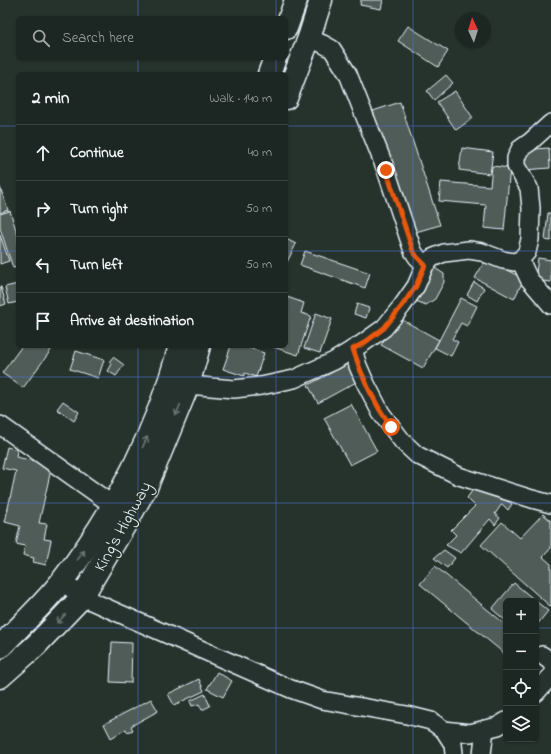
<!DOCTYPE html>
<meta charset="utf-8">
<style>
body{margin:0;font-family:"Indie Flower",sans-serif;background:#252e2a;color:#f1f3f6}
.controls{position:absolute;right:12px;bottom:12px;display:grid;overflow:hidden;border-radius:6px;box-shadow:0 1px 3px #0004}
.controls button{width:36px;height:36px;display:grid;place-items:center;padding:0;border:0;border-bottom:1px solid #3a4340;background:#1c2622;color:#f1f3f6;font:20px sans-serif}
.compass{position:absolute;left:455px;top:12px;width:36px;height:36px;border-radius:50%;background:#1c2622;box-shadow:0 1px 3px #0004;rotate:356deg}
.stop{position:absolute;width:12px;height:12px;margin:-9px;border:3px solid #ea580c;border-radius:50%;background:#fff}
.stop.end{background:#ea580c;border-color:#fff;box-shadow:0 1px 4px #0008}
.list{margin:0;padding:0;list-style:none}
h2{display:flex;justify-content:space-between;align-items:center;height:52px;margin:0;padding:0 16px;font-size:17px}
h2 small{font-size:13px;font-weight:400;color:#a0a5a5}
.list li{display:grid;grid-template-columns:26px 1fr auto;gap:12px;align-items:center;box-sizing:border-box;height:56px;padding:0 16px;border-top:1px solid #3a4340}
.list b{display:block;font-size:15px;white-space:nowrap}
.list em{font-size:13px;font-style:normal;color:#a0a5a5}
.icon{flex:none;width:22px;height:22px;fill:none;stroke:currentColor;stroke-width:2;stroke-linecap:round;stroke-linejoin:round}
.map{position:relative;flex:none;width:551px;height:754px;overflow:hidden}
.search{position:absolute;background:#1c2622;box-shadow:0 1px 3px #0004;left:16px;top:16px;width:272px;height:44px;display:flex;align-items:center;gap:10px;box-sizing:border-box;padding:0 14px;border-radius:6px;color:#a0a5a5;font-size:15px}
.panel{position:absolute;background:#1c2622;box-shadow:0 1px 3px #0004;left:16px;top:72px;width:272px;height:276px;border-radius:6px}
.map>svg:first-child{display:block}
.building{fill:#505c59;stroke:#e8f1f8}
.lines{fill:none;stroke-linecap:round;stroke-linejoin:round}
.minor-casing{stroke:#e8f1f8;stroke-width:20}
.highway-casing{stroke:#e8f1f8;stroke-width:25}
.minor{stroke:#26332d;stroke-width:17}
.highway{stroke:#26332d;stroke-width:22}
.oneway{stroke:#6a7674}
.route{stroke:#ea580c;stroke-width:5}
.grid{fill:none;stroke:#5077e0;stroke-width:1;stroke-opacity:0.55}
.labels{text-anchor:middle;stroke-width:3;stroke-linejoin:round;paint-order:stroke}
.street-label{font-size:17px;fill:#e8f1f8;stroke:#26332d}
</style>
<div class="map">
<svg width="551" height="754" viewBox="0 0 551 754">
<rect width="100%" height="100%" fill="#26332d"/>
<filter id="ink" filterUnits="userSpaceOnUse"><feTurbulence type="fractalNoise" baseFrequency=".025" numOctaves="2"/><feDisplacementMap in="SourceGraphic" scale="8" xChannelSelector="R" yChannelSelector="G"/><feConvolveMatrix kernelMatrix="1 2 1 2 8 2 1 2 1" color-interpolation-filters="sRGB"/></filter>
<g filter="url(#ink)">
<!-- building -->
<g class="building">
<path d="M361,0h22l-2,9 -21,-4z"/>
<path d="M408,26l40,25 -10,16 -40,-26z"/>
<path d="M446,75l7,8 -19,17 -7,-9z"/>
<path d="M455,91l18,27 -17,12 -19,-28z"/>
<path d="M400,102l40,123 -28,8 -39,-122z"/>
<path d="M462,148l31,4 -3,22 -31,-4z"/>
<path d="M549,148l1,20 -27,2 -2,-20z"/>
<path d="M492,166l18,2 -6,62 -20,-2 2,-23 -47,-4 2,-19 49,4z"/>
<path d="M0,187l8,23 -8,3z"/>
<path d="M10,211l8,25v31l-5,1 -13,-40v-14z"/>
<path d="M548,213h3v28l-6,-1z"/>
<path d="M0,235l9,26 -9,3z"/>
<path d="M286,239l10,5 -10,20z"/>
<path d="M305,251l65,22 -5,15 -65,-23z"/>
<path d="M538,258l13,2v22l-16,-2z"/>
<path d="M486,259l38,20 -10,20 -39,-21z"/>
<path d="M433,267l11,7v8l-9,17 -9,6 -10,-4 -1,-9z"/>
<path d="M474,282l10,6 -7,13 -10,-6z"/>
<path d="M18,284v18l-9,2 -4,-17z"/>
<path d="M0,287h1l5,17 -6,2z"/>
<path d="M287,297l17,6 -3,10 10,3 -13,39 -28,-9h16z"/>
<path d="M461,298l16,8 -10,20 -6,-3 -9,16 6,3 -7,14 -16,-8z"/>
<path d="M357,304l12,4 -3,10 -12,-4z"/>
<path d="M316,313l16,6 -12,34 -16,-5z"/>
<path d="M397,317l42,23 -16,28 -42,-23z"/>
<path d="M22,346h32l-31,42 -21,-15z"/>
<path d="M231,346h12l21,7 -8,24 -11,-4 -1,3 -21,-7z"/>
<path d="M76,351l28,9 -6,18 -28,-9z"/>
<path d="M113,357l11,8 -8,11 -8,-5 4,-7 -3,-2z"/>
<path d="M348,364l10,17 -40,22 -10,-18z"/>
<path d="M63,401l16,11 -5,9 -17,-12z"/>
<path d="M351,404l26,47 -27,14 -26,-47z"/>
<path d="M7,447l10,3 -1,7 36,8 -13,58 8,1 -3,15 7,1 -5,25 -13,-3 1,-4 -11,-3 2,-9 -9,-2 4,-18 -15,-4 11,-51 -14,-3z"/>
<path d="M482,485l30,19 -4,6 -6,-6 -7,10 5,4 -5,7 -5,-6 -29,34 -15,-8 10,-10 -5,-5 24,-24 -8,-8 7,-10z"/>
<path d="M543,514l8,7v27l-8,9 8,7v43l-70,-62 21,-23 18,16z"/>
<path d="M444,550l11,8 -8,10 -13,-10z"/>
<path d="M435,566l71,59v30l-86,-71z"/>
<path d="M514,583l34,28 -12,15v-25h-30v20l-14,-12z"/>
<path d="M112,642l20,1 -1,40 -21,-1z"/>
<path d="M217,672l15,9 -9,16 -16,-8z"/>
<path d="M199,679l5,12 -30,14 -6,-11z"/>
<path d="M205,694l5,12 -8,4 -3,-6 -7,2 -2,-5z"/>
<path d="M151,699l7,12 -27,15 2,4 -6,2 -1,-3 -15,9 -7,-14z"/>
</g>
<g class="lines">
<!-- minor casing -->
<g class="minor-casing">
<g id="minor">
<path d="M309,38l14,6 9,5 16,25 38,96 27,81 4,6 8,8"/>
<path d="M520,260l9,19 22,26"/>
<path d="M353,349l5,17 7,16 16,31 22,29 14,13 42,21 73,23 19,5"/>
<path d="M188,385l46,4 27,-3 33,-7 40,-18 29,-18 21,-15 18,-22 14,-20 9,-21 7,-7 12,-5 25,-3 13,2 21,8 11,2 6,-2 7,-8 3,-13 1,-31 -2,-20 -13,-22v-8l4,-9 10,-7 21,-19"/>
<path d="M0,425l114,81"/>
<path d="M62,581l20,16 209,92 31,11 85,15 24,6 13,9 9,14 1,10"/>
<path d="M542,655l9,7"/>
<path d="M536,693l15,-17"/>
<path d="M444,730l26,3 28,-7 8,-5"/>
<path d="M482,754l3,-25"/>
</g>
</g>
<!-- highway casing -->
<g class="highway-casing">
<g id="highway">
<path d="M286,28l10,-28"/>
<path d="M269,74l6,-16"/>
<path d="M286,98l23,-60 12,-38"/>
<path d="M0,647c21,-22 44,-43 62,-66 54,-69 95,-151 118,-235"/>
<path d="M0,677l35,-31 47,-49 48,-81 17,-31 41,-100 11,-39"/>
</g>
</g>
<!-- minor -->
<use href="#minor" class="minor"/>
<!-- highway -->
<use href="#highway" class="highway"/>
</g>
<!-- one-way arrows -->
<defs><path id="oneway-shaft" d="M-6 0H5M1.5-3L5.5 0L1.5 3" fill="none" stroke-width="1.6" stroke-linecap="round" stroke-linejoin="round"/></defs>
<g class="oneway">
<use href="#oneway-shaft" transform="translate(178 410) rotate(112)"/>
<use href="#oneway-shaft" transform="translate(145 442) rotate(-65)"/>
<use href="#oneway-shaft" transform="translate(81 555) rotate(-54)"/>
<use href="#oneway-shaft" transform="translate(61 619) rotate(134)"/>
</g>
</g>
<g class="lines" filter="url(#ink)">
<!-- route -->
<path class="route" d="M386,170l27,81 4,6 8,8 -9,21 -14,20 -18,22 -20,15 -11,6c9,29 21,54 38,78"/>
</g>
<!-- grid -->
<path class="grid" d="M138,0v18M276,0v18M413,0v754M138,58v16M276,58v16M0,126h18M286,126h265M0,251h18M286,251h265M138,346v408M276,346v408M0,377h551M0,503h551M0,628h506M536,628h15"/>
<g class="labels">
<!-- street labels -->
<g class="street-label">
<text transform="translate(122 526) rotate(-61)" y="6">King's Highway</text>
</g>
</g>
</svg>
<div class="controls">
<button>+</button>
<button>−</button>
<button><svg class="icon" aria-label="locate" viewBox="0 0 24 24"><circle cx="12" cy="12" r="6"/><path d="M12 2v4M12 18v4M2 12h4M18 12h4"/></svg></button>
<button><svg class="icon" aria-label="layers" viewBox="0 0 24 24"><path d="M12 4l9 5-9 5-9-5zM3 14l9 5 9-5"/></svg></button>
</div>
<svg class="compass" viewBox="-18 -18 36 36"><path d="M0-13l5 13h-10z" fill="#e53935"/><path d="M0 13l5-13h-10z" fill="#a0a5a5"/></svg>
<div class="stop" style="left:391px;top:427px"></div>
<div class="stop end" style="left:386px;top:170px"></div>
<div class="search"><svg class="icon" aria-label="search" viewBox="0 0 24 24"><circle cx="10" cy="10" r="6"/><path d="M15 15l6 6"/></svg>Search here</div>
<section class="panel">
<h2>2 min<small>Walk · 140 m</small></h2>
<ul class="list">
<li><svg class="icon" aria-label="ahead" viewBox="0 0 24 24"><path d="M12 20V5M6 11l6-6 6 6"/></svg><div><b>Continue</b></div><em>40 m</em></li>
<li><svg class="icon" aria-label="right" viewBox="0 0 24 24"><path d="M7 20v-9h11M14 6l5 5-5 5"/></svg><div><b>Turn right</b></div><em>50 m</em></li>
<li><svg class="icon" aria-label="left" viewBox="0 0 24 24"><path d="M17 20v-9H6M10 6l-5 5 5 5"/></svg><div><b>Turn left</b></div><em>50 m</em></li>
<li><svg class="icon" aria-label="arrive" viewBox="0 0 24 24"><path d="M6 21V4h12l-3 4 3 4H6"/></svg><div><b>Arrive at destination</b></div></li>
</ul>
</section>
</div>
